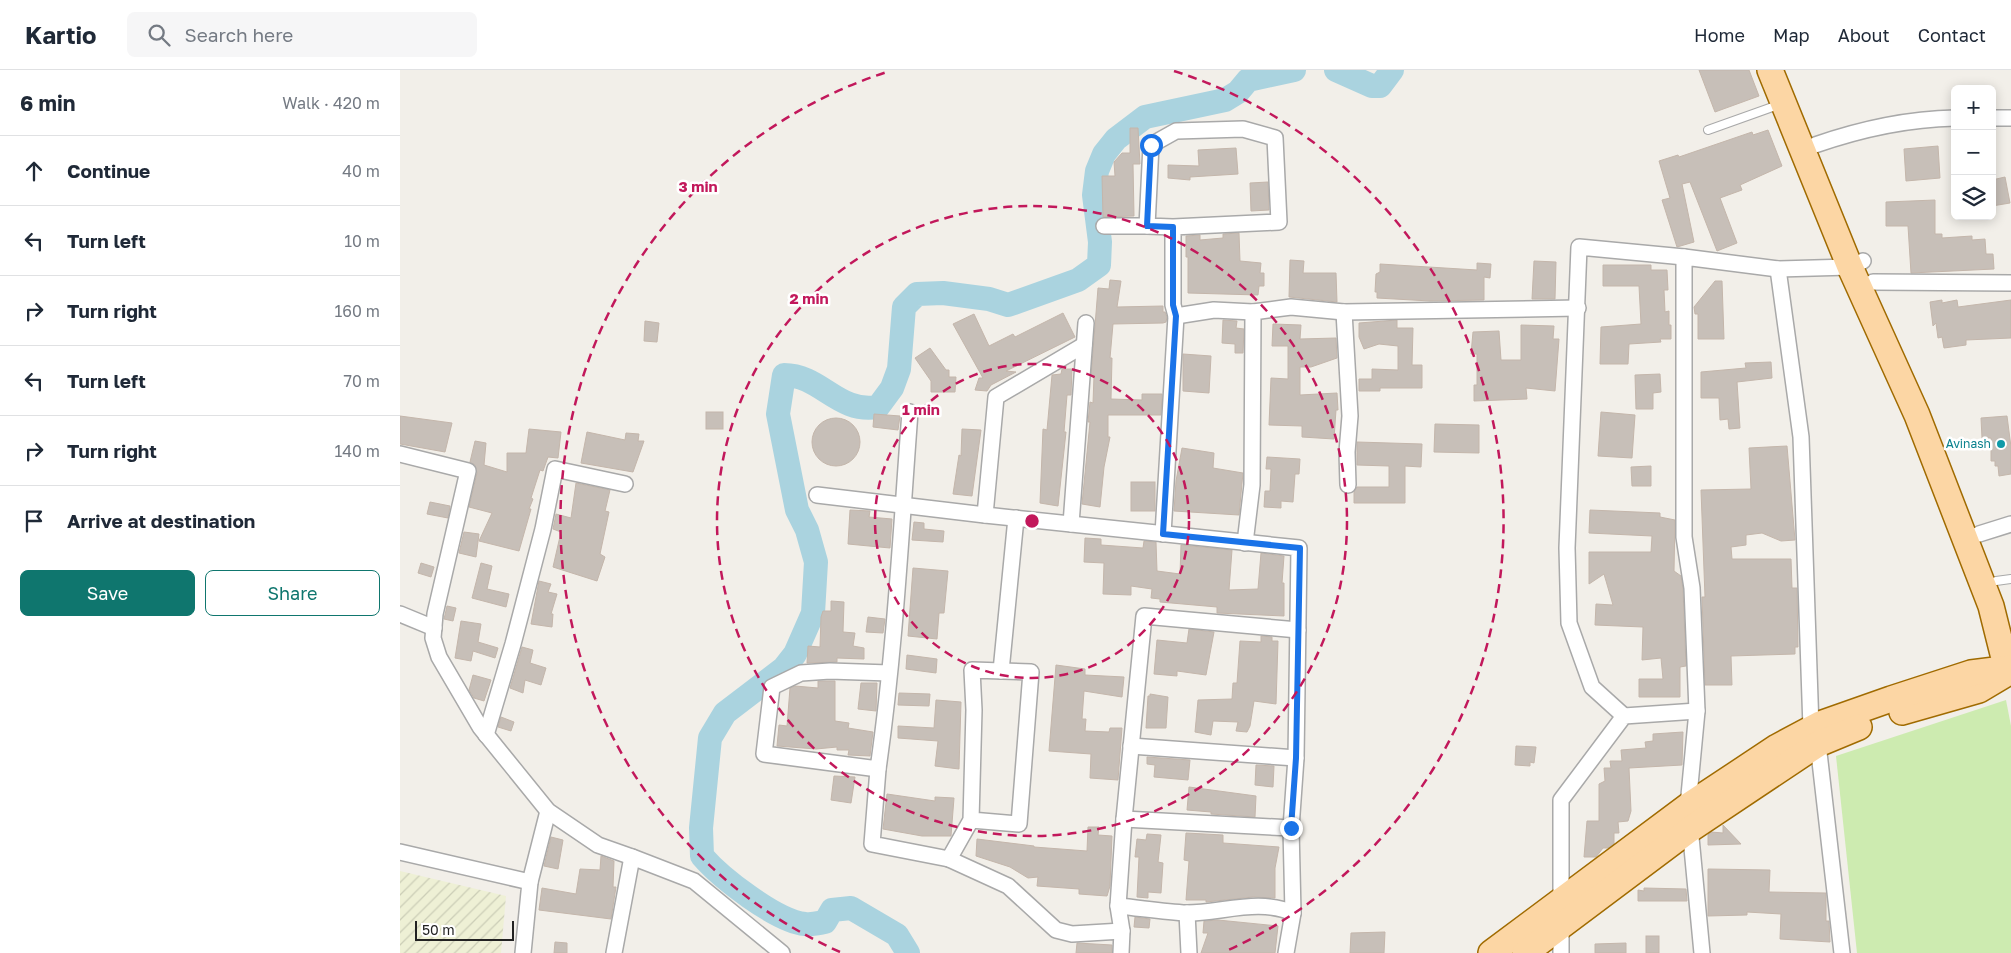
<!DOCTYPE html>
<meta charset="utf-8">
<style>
body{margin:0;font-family:"Golos Text",sans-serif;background:#f6f6f7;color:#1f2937}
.controls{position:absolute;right:15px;top:15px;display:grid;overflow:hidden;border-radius:8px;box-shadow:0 2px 12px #0003}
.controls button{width:45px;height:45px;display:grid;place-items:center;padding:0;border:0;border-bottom:1px solid #e0e1e3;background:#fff;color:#1f2937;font:25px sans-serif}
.scale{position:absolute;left:15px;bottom:12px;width:99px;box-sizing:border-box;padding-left:5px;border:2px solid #222;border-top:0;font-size:14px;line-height:18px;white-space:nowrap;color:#222;-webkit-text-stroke:4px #fff;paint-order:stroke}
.stop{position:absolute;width:15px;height:15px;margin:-11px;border:4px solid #1a73e8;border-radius:50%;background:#fff}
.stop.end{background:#1a73e8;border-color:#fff;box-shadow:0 1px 5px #0008}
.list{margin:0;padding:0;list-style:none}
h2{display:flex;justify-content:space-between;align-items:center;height:65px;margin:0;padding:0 20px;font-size:21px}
h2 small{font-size:16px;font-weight:400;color:#747a83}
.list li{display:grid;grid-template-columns:32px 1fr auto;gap:15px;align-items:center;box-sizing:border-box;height:70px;padding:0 20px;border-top:1px solid #e0e1e3}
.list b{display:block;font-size:19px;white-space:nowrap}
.list em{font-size:16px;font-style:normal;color:#747a83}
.actions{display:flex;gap:10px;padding:15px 20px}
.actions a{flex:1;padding:11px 0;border:1px solid #0f766e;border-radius:8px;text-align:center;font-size:18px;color:#0f766e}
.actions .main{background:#0f766e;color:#fff}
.icon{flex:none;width:28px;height:28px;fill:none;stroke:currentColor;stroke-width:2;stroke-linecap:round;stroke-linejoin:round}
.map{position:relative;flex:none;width:1611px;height:883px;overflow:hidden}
header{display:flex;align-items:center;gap:30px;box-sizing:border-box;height:70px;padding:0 25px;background:#fff;border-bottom:1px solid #e0e1e3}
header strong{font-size:24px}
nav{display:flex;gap:28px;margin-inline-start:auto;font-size:18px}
.search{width:350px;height:45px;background:#f6f6f7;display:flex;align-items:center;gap:12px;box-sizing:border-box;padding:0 18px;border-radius:8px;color:#747a83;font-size:19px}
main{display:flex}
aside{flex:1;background:#fff}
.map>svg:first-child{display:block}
.farmland{fill:url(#farmland-furrows)}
.grass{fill:#cdebb0}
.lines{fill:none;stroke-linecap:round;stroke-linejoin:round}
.river{stroke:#aad3df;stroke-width:24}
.building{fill:#c7bfb8;stroke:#c4b6ab}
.lane-casing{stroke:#a9a9a9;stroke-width:10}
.street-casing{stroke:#a9a9a9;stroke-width:18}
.primary-casing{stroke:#a06b00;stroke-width:28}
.lane{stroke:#fff;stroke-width:8}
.street{stroke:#fff;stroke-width:15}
.primary{stroke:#fcd6a4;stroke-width:25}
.route{stroke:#1a73e8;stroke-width:6}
.ring{fill:none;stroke:#c2185b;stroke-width:2.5;stroke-dasharray:9 6}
.culture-dot{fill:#0f9aa8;stroke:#fff;stroke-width:2}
.labels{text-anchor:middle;stroke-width:5;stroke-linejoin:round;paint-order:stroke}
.culture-label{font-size:12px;fill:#0d838f;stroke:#fff;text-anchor:end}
.centre{fill:#c2185b;stroke:#fff;stroke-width:2.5}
.ring-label{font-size:15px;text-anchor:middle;font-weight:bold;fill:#c2185b;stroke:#fff;stroke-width:5;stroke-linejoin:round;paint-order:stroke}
</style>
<header>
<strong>Kartio</strong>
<div class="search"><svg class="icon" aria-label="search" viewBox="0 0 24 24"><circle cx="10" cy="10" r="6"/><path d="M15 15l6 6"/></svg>Search here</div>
<nav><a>Home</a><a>Map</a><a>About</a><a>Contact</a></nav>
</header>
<main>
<aside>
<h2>6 min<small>Walk · 420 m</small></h2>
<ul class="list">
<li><svg class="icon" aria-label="ahead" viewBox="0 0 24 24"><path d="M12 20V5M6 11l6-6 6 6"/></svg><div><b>Continue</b></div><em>40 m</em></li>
<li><svg class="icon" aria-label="left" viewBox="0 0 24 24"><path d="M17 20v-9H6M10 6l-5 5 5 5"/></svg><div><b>Turn left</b></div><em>10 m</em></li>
<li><svg class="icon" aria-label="right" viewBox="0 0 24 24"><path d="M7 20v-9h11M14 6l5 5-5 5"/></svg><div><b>Turn right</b></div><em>160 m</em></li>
<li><svg class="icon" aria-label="left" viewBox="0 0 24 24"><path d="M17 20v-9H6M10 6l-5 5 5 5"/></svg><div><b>Turn left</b></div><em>70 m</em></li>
<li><svg class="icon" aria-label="right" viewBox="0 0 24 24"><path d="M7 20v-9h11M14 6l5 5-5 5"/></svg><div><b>Turn right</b></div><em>140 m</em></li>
<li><svg class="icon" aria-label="arrive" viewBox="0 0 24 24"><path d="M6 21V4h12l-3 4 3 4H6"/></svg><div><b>Arrive at destination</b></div></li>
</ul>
<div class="actions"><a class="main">Save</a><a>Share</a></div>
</aside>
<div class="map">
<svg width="1611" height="883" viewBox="0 0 1611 883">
<defs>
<pattern id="farmland-furrows" width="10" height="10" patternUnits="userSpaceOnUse" patternTransform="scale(1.25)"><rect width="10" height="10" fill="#eef0d5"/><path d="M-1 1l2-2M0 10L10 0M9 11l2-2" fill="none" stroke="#ccceb7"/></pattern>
</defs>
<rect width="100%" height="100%" fill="#f2efe9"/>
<!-- farmland -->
<path class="farmland" d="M0,801l106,25 -5,57h-101z"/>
<!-- grass -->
<path class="grass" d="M1606,630l5,26v227h-154l-21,-197z"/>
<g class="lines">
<!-- river -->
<g class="river">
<path d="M936,0l36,16h8l12,-16"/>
<path d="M508,883l-11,-18 -46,-27 -19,2 -7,12c-6,1 -14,3 -20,2 -29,-3 -84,-46 -103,-68l-1,-28 9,-90 15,-25 59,-45 11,-14 18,-41 3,-51 -9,-32 -10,-20 -19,-96 6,-39c37,0 54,39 94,32l14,-19 7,-19 5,-62 13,-13 26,-1 46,6 19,6 70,-25 21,-15 1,-23 -6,-47 3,-24 7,-17 12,-15 29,-22 80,-17 13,-8 10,-12 46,-10"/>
</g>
</g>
<!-- building -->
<g class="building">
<path d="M1299,0h50l10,26 -44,16z"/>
<path d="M730,58h8l2,36h-7l1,52 -31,1 -1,-41h13l-1,-14 8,-9h8z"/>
<path d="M1368,60l14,36 -42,19 2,5 -22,8 17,45 -20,8 -27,-69 -8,2 12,58 -17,5 -15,-47 8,-2 -11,-37 19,-6 1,2 73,-25 1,3z"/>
<path d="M1538,76l2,32 -34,3 -2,-32z"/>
<path d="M836,78l2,26 -48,3v3l-22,-2v-13l31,1 -1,-16z"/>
<path d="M1605,107l5,26 -18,3v-26z"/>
<path d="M868,112l1,28 -18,1 -1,-28z"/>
<path d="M1535,130v34h7v4l30,-2v4l13,-1 1,15h7l1,15 -83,4 -3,-47h-22v-24z"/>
<path d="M839,163l1,28 21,2 -1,10h4v13h-5l-1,9 -70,-2v-36h-2v-21l14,-1v5l23,-2v-4z"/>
<path d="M890,190l14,1 -1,12h33l1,29 -48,-5z"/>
<path d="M1134,191l22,1 -1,37h-23z"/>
<path d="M1077,193l14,1 -1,14 -6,-1v23l-54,1 -53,-3v-6h-2l1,-18 4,-2v-8l97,6z"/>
<path d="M1203,195h48v5h16l1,20h-4l1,22 4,-1v14h2v14h-11l1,3 -32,2 -1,20h-28l1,-37 40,-3 -2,-38h-36z"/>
<path d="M710,210l11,1 -4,26 46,-1v6h2l2,5 -1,5 -3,1 -50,1 -3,34h2l-1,41 31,1v-6h20l-1,21h-53v22h2l-6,30 -4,40 -18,-3 8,-82h-2l2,-20 3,1 1,-27h-3l7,-88 11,1z"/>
<path d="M1315,211h7l2,58h-26v-25h-3l-1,-7z"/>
<path d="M1542,230v3l15,-3 1,7 53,-7v38l-45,2v5l-22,3 -2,-11 -4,1 -2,-15 -3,3 -3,-24z"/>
<path d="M663,243l12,24 -69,34 10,1 -25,13 -4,6 -12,-1 4,-12h4l-30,-54 21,-10 15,32 24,-12 2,3z"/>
<path d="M823,250l14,1 -1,7 8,1 -1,24h-8v-9l-13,-1z"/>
<path d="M997,250v8h16l-1,37h10v23h-42v3h-21v-12h13v-10l26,1v-24l-19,-2 -15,5 -5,-12v-14z"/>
<path d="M245,251l14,2 -2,19 -13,-1z"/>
<path d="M873,254l28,1 -1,14 36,-1 1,20 -26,9h-11v28l37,-2 1,17h-2l-2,29 -32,-2v-11l-33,-1 2,-47 17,1v-33h-16z"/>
<path d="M1121,255l33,1 -1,13h6l-4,52 -29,-3 1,11 -53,2v-16h3v-31h-6l2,-22 26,-1 2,29h20z"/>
<path d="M530,278l16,22h3v7h7l-1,15h-24v-11l-16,-23z"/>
<path d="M783,284l28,2 -2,37 -26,-2z"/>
<path d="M1371,292l1,16 -35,4 3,46 -11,1 -1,-10 -8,1 -1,-22h-18v-26l45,-4 -1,-5z"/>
<path d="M662,299h10l-1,26h-4l-3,37h2l-8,74 -18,-3 3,-74 4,1 5,-55 9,-1z"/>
<path d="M1260,304l1,18 -8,1v16h-17l-1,-34z"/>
<rect x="306" y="342" width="17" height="17"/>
<path d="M1201,342l34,3 -3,43 -34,-2z"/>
<path d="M474,344l26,2 -2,14 -25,-3z"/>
<path d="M0,346l52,7 -7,29 -45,-8z"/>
<path d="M1607,346l4,31v27l-12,2 -1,-10h-3v-5h-4v-23h-9l-1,-20z"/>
<circle cx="436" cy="372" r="24"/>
<path d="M1035,354l44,1v28l-45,-1z"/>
<path d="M129,359l32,3 -3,26 -10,-1 -5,14 -3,-1 -9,28 2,1 -4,10h2l-12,42 -40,-10 13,-28 -23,-6 8,-34 -2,-8 -5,-3 5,-21 11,2 -2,22 23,7v-19h19z"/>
<path d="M562,359l19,1 -9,66 -19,-2 6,-39 2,1z"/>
<path d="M187,362l38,8 1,-7 13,1 -1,7h6l-11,31 -52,-9z"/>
<path d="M957,372l65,2 -1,23 -16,-1v37h-51v-11l3,-5h32v-21l-32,-1z"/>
<path d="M1387,376l8,94 -14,1 -19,-8 -16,2v10l-15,2 1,12h59l1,29h5l1,59h-3v7l-64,2 1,29h-27l-3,-88h3l-4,-107 50,-1 -2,-41z"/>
<path d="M782,378l32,5 -1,15 30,5 -4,42 -65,-4 2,-30z"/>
<path d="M867,387l33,2 -1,15h-4l-2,28 -12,-1v7l-17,-1 1,-16h5l1,-22h-5z"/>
<path d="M1251,396v20h-19l-1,-19z"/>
<rect x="731" y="412" width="24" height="29"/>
<path d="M176,413l34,7 -5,21 4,1 -9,42 5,3 -8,24 -44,-14 8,-35 -8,-3 3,-15 15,4z"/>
<path d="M30,432l20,4 -2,12 -21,-4z"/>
<path d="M450,440l20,1 -1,6 23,2 -2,29 -42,-4z"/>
<path d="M1190,440l70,3v4l15,3 -1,51 7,5 2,13 3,77 -6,1v30h-41v-18h24l-2,-21 -19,2 1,-33 -48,-2 1,-21 17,1 -9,-31 -15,10v-32h62l1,-16 -63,-3z"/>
<path d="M514,452l10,1v6l20,2 -1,11 -31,-2z"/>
<path d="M64,462l15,2 -3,23 -17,-4z"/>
<path d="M685,468l16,1v6l42,3 1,-7 12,1 1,29 23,3 1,-29 51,5 -3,40 29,-1 3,-36 23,3 -2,27h2v33l-67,-3v-6l-57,-5v-3l-9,-1 1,-9 -21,-3v9l-28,-1 1,-31 -20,-1z"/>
<path d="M21,493l13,4 -3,10 -13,-4z"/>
<path d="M81,493l11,3 -5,23 22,5 -3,13 -34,-9z"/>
<path d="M513,498l35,3 -4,42h-5l-2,26 -29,-3z"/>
<path d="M139,511l12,3 -3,8 9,2 -6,20h2l-1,13 -21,-3z"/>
<path d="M431,531l13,1 -1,30 12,1 -2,13 11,2v11l-27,-1v4l-30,1 1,-17 12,1 1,-30 2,-6h8z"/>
<path d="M47,536l9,2 -3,13 -9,-2z"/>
<path d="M468,547l17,2 -2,14 -17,-1z"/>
<path d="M61,551l20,3 -3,18 20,6 -3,10 -22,-7 -2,10 -16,-3z"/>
<path d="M789,559l25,3 -8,43 -29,-4v5l-23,-2 3,-34 30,3z"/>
<path d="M861,566l11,1v4h6l-2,63 -22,-3 -4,25 -3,6 -11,-1 2,-9 -25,-1 -2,14 -16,-3 3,-32 34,-1 1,-16h4l3,-42 21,1z"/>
<path d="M122,577l11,3 -3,13 16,5 -5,17 -16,-5 -2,13 -13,-5z"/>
<path d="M507,585l30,4 -1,14 -30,-4z"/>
<path d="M656,595l29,4v6l39,2 -2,20 -38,-6 -2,28h4l-1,12 24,1 1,-4h12l-4,52 -28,-2 1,-24 -42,-3z"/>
<path d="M73,605l18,5 -7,21 -10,-3 -5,-8z"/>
<path d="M418,611h17v40l14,2 -1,5 25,4 -3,24 -22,-1 1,-5h-12v-3l-21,2 -39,-3 2,-21 8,1 3,-38 5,-2 23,2z"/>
<path d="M461,613h16l-1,28 -18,-2z"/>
<path d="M499,623l31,1 -1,12 -31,-1z"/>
<path d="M750,624l18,3 -2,31h-20l2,-32h2z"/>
<path d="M536,630l25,2 -2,67 -24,-3 3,-25 -40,-3v-12l36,2z"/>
<path d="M101,647l13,5 -3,9 -13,-4z"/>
<path d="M1283,662l-1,33 -53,3 2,43 -3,10 -10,1 1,11h-5v11l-6,4h-5l-7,9h-12l3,-36h12v-37l6,-3 -1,-13h7l-1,-7h12l-1,-11 25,-2 -1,-6 8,-1v-7z"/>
<path d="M1116,676l20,1 -2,16 -4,-1v4l-15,-1z"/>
<path d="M747,687l43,3 -2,20 -34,-3 1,-12 -8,-1z"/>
<path d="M856,695l18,1 -1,21 -18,-2z"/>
<path d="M434,706l21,1 -4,26 -20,-3z"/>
<path d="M789,717l67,9 -1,21 -44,-3v-2l-24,-2z"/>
<path d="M487,724l48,7v-4l19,1 -3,38h-29l-39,-7z"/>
<path d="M1323,755l18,19 -33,1v-10l3,-3 12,1z"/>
<path d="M688,757h11l-1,8 14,1 -2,50 -3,10 -28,-2v-5l-42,-3 1,-9 -10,1 -18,-11 -34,-11 1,-17 57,7v1l53,4z"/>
<path d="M786,763l37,2v8l56,4 -4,21v30l-22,-1 -47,5v-2h-20l3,-39 -5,-1z"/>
<path d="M747,764l14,1 -3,27 5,1 -2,30 -13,-1v6l-11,-1 2,-40h-4l2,-18 9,1z"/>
<path d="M151,767l12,3 -5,29 -14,-3z"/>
<path d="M201,786l13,5 -1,26h3l-5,32 -72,-9 3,-22 34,6 4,-25 20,1z"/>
<path d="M1308,799l62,1 -1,22 57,1v28h3l1,21 -50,-3 1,-25 -34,-2v3l-39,1z"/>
<path d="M1244,818l42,1 1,12h-49v-11l6,1z"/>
<path d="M735,847l15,2 -1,9 -15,-1z"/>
<path d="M818,850l60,6 -3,27h-74l7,-20h-5l1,-12z"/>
<path d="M985,862l-1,21h-34l1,-20z"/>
<rect x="1246" y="866" width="13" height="17"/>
<path d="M155,872l12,1v10h-13z"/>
<path d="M677,873l35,2v8h-36z"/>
<path d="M1226,873v10h-31v-9z"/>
</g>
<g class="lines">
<!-- lane casing -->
<g class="lane-casing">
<g id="lane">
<path d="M1308,60l73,-26"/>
<path d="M1596,511l15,-2"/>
</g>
</g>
<!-- street casing -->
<g class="street-casing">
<g id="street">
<path d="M1592,48h19"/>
<path d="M1415,75c46,-16 91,-26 140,-27"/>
<path d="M704,156h43"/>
<path d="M1378,199l23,168 10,291"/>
<path d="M1473,212l138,1"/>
<path d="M944,242l6,104 -3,36 1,33"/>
<path d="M776,246l38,-6 39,2"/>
<path d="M0,384l68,17 -33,143 -2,24 6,19 41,70 68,84 50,34 34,12"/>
<path d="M417,425l168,20 314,33 -3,210 -5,70 2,85 -7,40"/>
<path d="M585,445l11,-118 88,-52"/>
<path d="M671,454l15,-201"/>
<path d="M763,464l13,-218 -3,-11v-78l106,-5 -4,-84 -32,-9 -67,2 -25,14 -4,81 26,1"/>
<path d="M1579,464l32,-10"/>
<path d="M845,473l7,-58 1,-173 38,-5 53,5 234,-4"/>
<path d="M0,544l34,14"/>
<path d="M601,601l15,-153"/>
<path d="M489,603l-59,-2 -29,2 -29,14 -8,67 114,15c17,-118 23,-238 32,-357"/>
<path d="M1224,646l-32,-29 -23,-64 -2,-75 12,-301 105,10"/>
<path d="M86,665l27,-91 30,-115 12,-60 70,15"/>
<path d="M1418,674l24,209"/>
<path d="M731,676l165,12"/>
<path d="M478,699l-6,75 77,15"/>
<path d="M724,749l167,9"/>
<path d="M571,750l48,4 12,-152 -59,-2 2,40 -3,110 -22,39 59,27 48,44 16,4 50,-3 -1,22"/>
<path d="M0,782l130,30 -7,71"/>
<path d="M130,812l18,-71"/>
<path d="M718,836c22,2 46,6 69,7 34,0 73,-15 106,0"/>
<path d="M787,843l2,40"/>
<path d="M722,861l-4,-25 6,-87 20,-203 154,14"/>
<path d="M214,883l18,-96 62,24 88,72"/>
<path d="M1161,883v-153l63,-84 73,-5"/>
<path d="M1302,883l-14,-147 9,-95 -5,-123 -8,-51v-280l94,12 72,-2 13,-6"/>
</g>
</g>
<!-- primary casing -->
<g class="primary-casing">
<g id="primary">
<path d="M1370,0l80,197 67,148 74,191 12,48 8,8"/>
<path d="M1502,642l77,-22 30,-18"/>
<path d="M1091,883l197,-147 89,-59 43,-23 71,-25 80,-26 40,-5"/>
<path d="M1125,883l164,-123 129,-86 41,-17"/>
</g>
</g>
<!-- lane -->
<use href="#lane" class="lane"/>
<!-- street -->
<use href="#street" class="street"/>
<!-- primary -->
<use href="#primary" class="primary"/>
</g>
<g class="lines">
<!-- route -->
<path class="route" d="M751,75l-4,81 26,1v78l3,11 -13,218 137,14 -4,210 -5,70"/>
</g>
<!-- distance rings -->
<g class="ring">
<circle cx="632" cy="451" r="157"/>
<circle cx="632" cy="451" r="315"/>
<path d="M440 882A472 472 0 0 1 490 1M774 1A472 472 0 0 1 824 882"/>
</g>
<!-- markers -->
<circle class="culture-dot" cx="1601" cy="374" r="5"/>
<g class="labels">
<!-- culture labels -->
<g class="culture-label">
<text x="1591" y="378">Avinash</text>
</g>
</g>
<circle cx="632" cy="451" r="8" class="centre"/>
<g class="ring-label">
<text x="298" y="122">3 min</text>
<text x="409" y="234">2 min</text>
<text x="521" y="345">1 min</text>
</g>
</svg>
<div class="controls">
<button>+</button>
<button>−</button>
<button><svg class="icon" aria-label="layers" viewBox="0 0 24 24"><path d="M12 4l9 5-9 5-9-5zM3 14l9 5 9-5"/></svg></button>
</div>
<div class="scale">50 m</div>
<div class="stop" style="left:751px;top:75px"></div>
<div class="stop end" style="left:891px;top:758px"></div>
</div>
</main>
